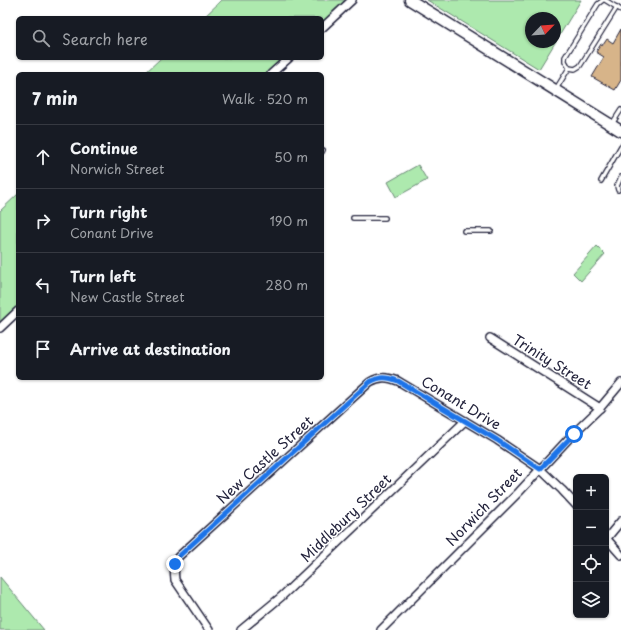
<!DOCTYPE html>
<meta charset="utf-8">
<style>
body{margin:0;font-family:"Playpen Sans",sans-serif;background:#242831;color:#f1f3f6}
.controls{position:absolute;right:12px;bottom:12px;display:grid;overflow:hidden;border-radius:6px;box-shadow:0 1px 3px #0004}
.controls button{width:36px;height:36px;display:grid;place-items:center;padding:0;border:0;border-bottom:1px solid #363941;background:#171b24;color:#f1f3f6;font:20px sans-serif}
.compass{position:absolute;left:525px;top:12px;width:36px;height:36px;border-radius:50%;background:#171b24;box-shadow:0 1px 3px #0004;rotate:65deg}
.stop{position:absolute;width:12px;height:12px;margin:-9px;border:3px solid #1a73e8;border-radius:50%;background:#fff}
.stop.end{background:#1a73e8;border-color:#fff;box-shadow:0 1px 4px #0008}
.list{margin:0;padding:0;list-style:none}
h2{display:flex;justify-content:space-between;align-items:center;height:52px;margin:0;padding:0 16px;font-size:17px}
h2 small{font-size:13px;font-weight:400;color:#9ea1a6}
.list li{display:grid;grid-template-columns:26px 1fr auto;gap:12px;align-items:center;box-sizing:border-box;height:64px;padding:0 16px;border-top:1px solid #363941}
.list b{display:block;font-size:15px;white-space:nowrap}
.list p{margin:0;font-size:13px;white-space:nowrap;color:#9ea1a6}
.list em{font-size:13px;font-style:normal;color:#9ea1a6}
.icon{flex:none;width:22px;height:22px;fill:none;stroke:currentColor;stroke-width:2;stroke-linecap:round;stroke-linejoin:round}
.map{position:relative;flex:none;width:621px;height:630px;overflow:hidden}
.search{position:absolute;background:#171b24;box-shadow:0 1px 3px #0004;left:16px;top:16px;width:308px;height:44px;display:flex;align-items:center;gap:10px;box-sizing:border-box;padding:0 14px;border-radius:6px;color:#9ea1a6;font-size:15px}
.panel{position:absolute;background:#171b24;box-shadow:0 1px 3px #0004;left:16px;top:72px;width:308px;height:308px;border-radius:6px}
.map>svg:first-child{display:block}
.green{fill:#ade9ae;stroke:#688674;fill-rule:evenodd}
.building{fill:#d7b489;stroke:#22223b}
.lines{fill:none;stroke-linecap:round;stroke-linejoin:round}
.service-casing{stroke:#22223b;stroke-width:6}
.minor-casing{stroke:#22223b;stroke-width:10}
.secondary-casing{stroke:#22223b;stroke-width:13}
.service{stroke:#fff;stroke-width:3.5}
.minor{stroke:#fff;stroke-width:7}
.secondary{stroke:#fff;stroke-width:10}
.route{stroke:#1a73e8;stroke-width:5}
.labels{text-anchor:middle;stroke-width:3;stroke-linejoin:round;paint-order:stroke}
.street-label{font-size:14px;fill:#22223b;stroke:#fff}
</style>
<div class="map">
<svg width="621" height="630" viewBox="0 0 621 630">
<rect width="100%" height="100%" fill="#fff"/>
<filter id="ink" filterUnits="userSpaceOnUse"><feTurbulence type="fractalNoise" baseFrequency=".025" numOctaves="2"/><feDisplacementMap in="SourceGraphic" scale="8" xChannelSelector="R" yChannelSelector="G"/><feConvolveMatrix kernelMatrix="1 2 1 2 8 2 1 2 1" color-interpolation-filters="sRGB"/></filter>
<g filter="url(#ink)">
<!-- green -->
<g class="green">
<path d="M222,0h125l-25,24v-6h-119z"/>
<path d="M427,0h154l-42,69zM531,18h24v24h-24z"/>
<path d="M161,58h124l-17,16h-124z"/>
<path d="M418,165l9,15 -31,17 -8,-15z"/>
<path d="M18,194v113l-18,16v-112z"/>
<path d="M597,246l8,8 -24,27 -8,-8z"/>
<path d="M0,577l44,53h-44z"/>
</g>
<!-- building -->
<path class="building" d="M621,29v51l-6,10 -23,-13 12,-20 -8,-5 5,-8 2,1 4,-6 6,4z"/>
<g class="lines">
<!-- service casing -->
<g class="service-casing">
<g id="service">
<path d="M605,0l16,10"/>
<path d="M569,68l6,1 5,-3 37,-59"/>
<path d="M556,89l13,-21 -4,-7v-4l33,-53 5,-4"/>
<path d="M612,124l9,-14"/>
<path d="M322,152l1,-2"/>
<path d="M601,181l20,-35"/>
<path d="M618,190l-1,-4 4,-9"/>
<path d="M353,218h32"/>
<path d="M464,231h27"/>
</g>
</g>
<!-- minor casing -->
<g class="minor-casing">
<g id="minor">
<path d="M322,28l30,-28"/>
<path d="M271,74l18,-16"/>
<path d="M0,328l18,-17"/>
<path d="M490,338l110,70"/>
<path d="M606,538l15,17"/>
<path d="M607,538l14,-17"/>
<path d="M209,630l-34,-50c-1,-9 -1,-15 3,-23l192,-175c10,-6 18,-5 28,-1l99,59 43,29 22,21 14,15"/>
<path d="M241,630l40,-33 184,-176"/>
<path d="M381,630l138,-138 55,-59 26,-25 21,-25"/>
</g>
</g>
<!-- secondary casing -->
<g class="secondary-casing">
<path id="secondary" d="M410,0l211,131"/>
</g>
<!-- service -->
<use href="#service" class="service"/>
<!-- minor -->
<use href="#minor" class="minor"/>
<!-- secondary -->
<use href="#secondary" class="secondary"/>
</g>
</g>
<g class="lines" filter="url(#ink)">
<!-- route -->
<path class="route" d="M175,564l3,-7 192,-175c10,-6 18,-5 28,-1l99,59 43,29 34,-35"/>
</g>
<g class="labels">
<!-- street labels -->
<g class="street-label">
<text transform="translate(552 362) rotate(32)" y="5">Trinity Street</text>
<text transform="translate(461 403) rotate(31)" y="5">Conant Drive</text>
<text transform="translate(265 460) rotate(-42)" y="5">New Castle Street</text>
<text transform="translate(484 507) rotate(-46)" y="5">Norwich Street</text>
<text transform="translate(346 518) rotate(-44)" y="5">Middlebury Street</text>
</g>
</g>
</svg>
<div class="controls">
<button>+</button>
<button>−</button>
<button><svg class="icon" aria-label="locate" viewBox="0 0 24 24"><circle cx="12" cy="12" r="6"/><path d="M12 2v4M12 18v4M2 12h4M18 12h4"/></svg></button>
<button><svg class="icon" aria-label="layers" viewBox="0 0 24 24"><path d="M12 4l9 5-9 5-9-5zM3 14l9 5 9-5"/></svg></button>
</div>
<svg class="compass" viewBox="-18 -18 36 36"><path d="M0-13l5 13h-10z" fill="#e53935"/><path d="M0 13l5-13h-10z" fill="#9ea1a6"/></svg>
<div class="stop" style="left:574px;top:434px"></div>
<div class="stop end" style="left:175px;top:564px"></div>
<div class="search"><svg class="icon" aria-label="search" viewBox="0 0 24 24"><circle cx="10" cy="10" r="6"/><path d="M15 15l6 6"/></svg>Search here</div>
<section class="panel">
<h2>7 min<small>Walk · 520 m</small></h2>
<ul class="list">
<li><svg class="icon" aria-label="ahead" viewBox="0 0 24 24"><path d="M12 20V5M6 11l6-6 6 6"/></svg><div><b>Continue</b><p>Norwich Street</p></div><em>50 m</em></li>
<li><svg class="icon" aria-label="right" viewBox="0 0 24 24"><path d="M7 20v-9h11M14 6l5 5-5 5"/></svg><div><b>Turn right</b><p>Conant Drive</p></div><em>190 m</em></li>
<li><svg class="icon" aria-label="left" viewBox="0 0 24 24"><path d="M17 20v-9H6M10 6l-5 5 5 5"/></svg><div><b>Turn left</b><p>New Castle Street</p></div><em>280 m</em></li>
<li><svg class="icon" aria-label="arrive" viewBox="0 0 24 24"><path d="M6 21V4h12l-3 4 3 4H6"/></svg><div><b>Arrive at destination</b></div></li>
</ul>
</section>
</div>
